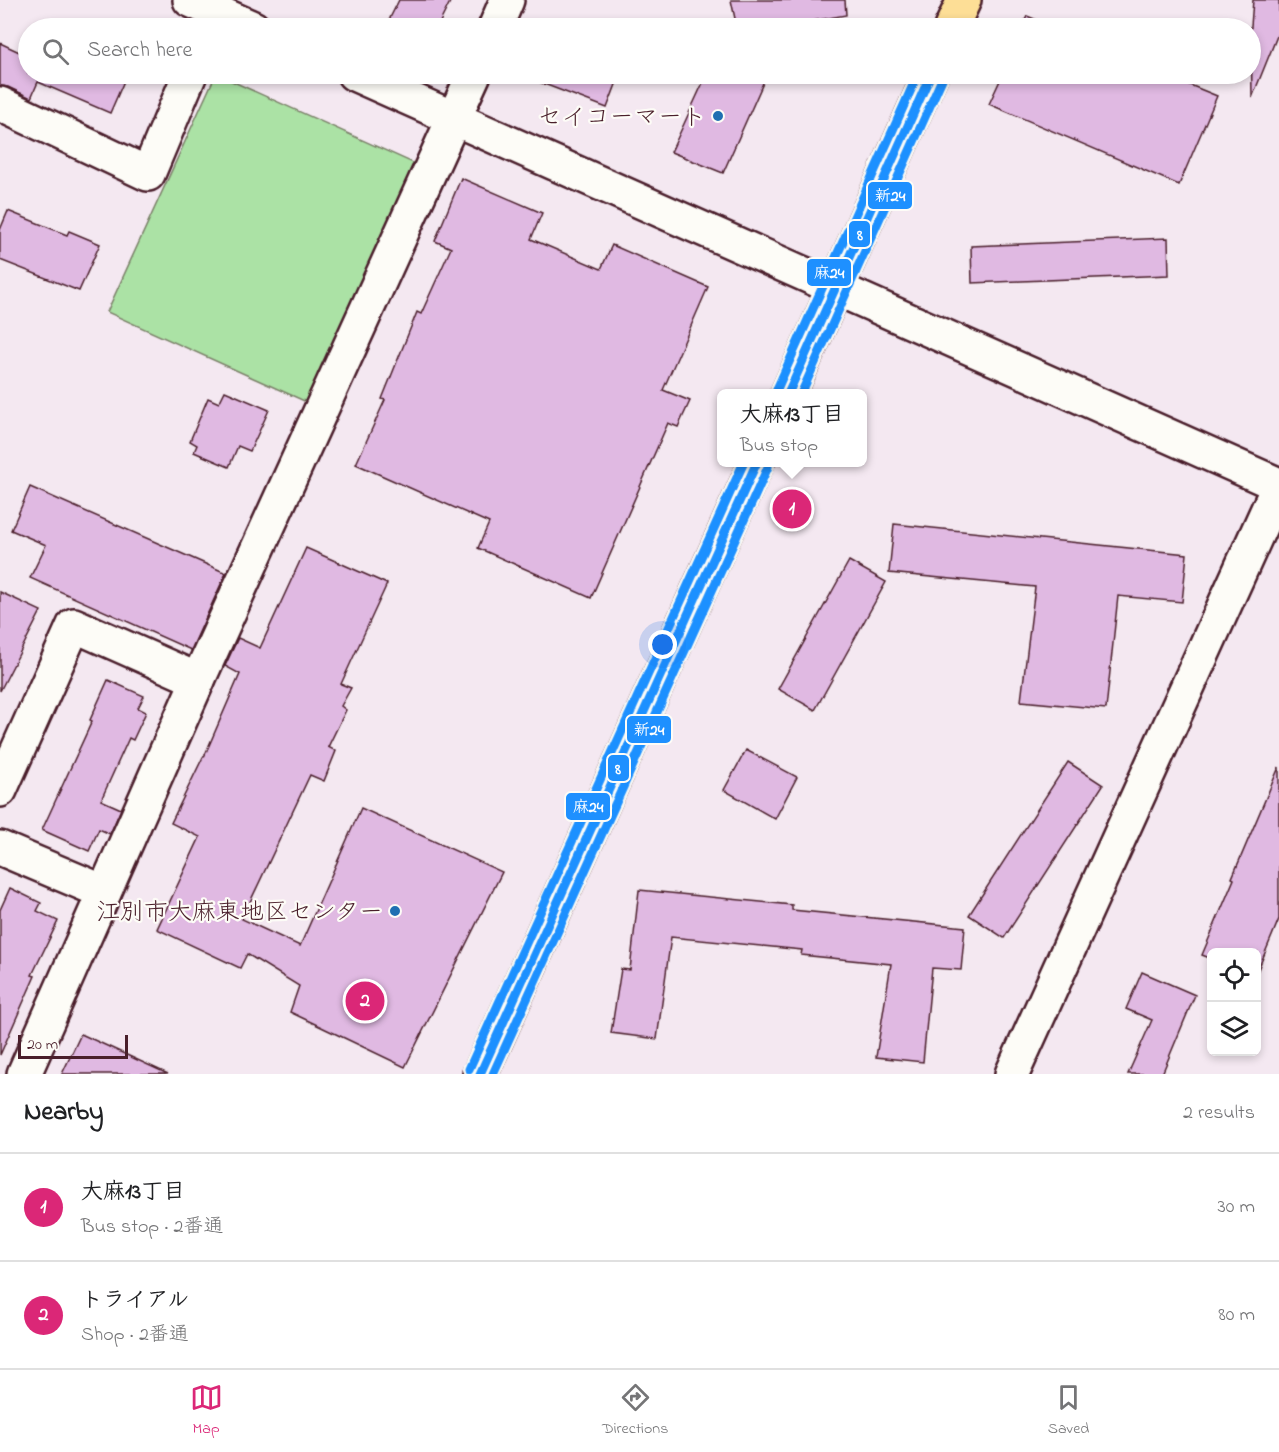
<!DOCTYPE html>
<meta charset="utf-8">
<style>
body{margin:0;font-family:"Indie Flower","Klee One",sans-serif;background:#f2f2f2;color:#202124}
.controls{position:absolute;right:18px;bottom:18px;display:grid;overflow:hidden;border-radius:9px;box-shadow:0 3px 9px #0003}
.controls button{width:54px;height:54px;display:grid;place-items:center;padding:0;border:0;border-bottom:2px solid #e0e0e0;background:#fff;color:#202124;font:30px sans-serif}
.scale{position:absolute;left:18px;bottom:15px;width:110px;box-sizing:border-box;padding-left:6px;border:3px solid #4a1f2b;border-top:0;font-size:16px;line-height:21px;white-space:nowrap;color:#4a1f2b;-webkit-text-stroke:4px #fdfcf7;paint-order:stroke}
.you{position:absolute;left:663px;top:645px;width:21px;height:21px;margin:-15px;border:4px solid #fff;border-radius:50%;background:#1a73e8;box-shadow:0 0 0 9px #1a73e833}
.badge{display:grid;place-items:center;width:39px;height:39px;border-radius:50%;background:#db2777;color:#fff;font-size:20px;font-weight:700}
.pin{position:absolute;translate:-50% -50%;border:3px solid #fff;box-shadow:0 2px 6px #0006}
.popup{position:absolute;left:717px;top:389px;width:150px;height:78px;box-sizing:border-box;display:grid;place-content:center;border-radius:9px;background:#fff;filter:drop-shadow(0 2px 4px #0005);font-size:20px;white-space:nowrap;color:#757577}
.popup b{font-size:22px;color:#202124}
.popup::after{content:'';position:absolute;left:50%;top:100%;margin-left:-12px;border:12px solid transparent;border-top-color:#fff}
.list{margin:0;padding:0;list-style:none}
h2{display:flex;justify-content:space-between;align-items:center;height:78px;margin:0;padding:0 24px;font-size:26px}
h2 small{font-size:20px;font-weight:400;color:#757577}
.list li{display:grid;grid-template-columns:39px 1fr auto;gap:18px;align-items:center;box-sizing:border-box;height:108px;padding:0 24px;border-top:2px solid #e0e0e0}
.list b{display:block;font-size:22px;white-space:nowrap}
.list p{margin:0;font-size:20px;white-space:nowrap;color:#757577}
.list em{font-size:20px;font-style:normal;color:#757577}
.icon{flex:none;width:33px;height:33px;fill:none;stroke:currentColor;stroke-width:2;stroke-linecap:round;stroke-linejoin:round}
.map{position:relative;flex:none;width:1279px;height:1074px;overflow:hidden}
.search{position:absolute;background:#fff;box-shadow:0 3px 9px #0003;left:18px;right:18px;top:18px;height:66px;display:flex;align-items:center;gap:15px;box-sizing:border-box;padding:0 21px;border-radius:33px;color:#757577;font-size:22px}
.sheet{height:294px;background:#fff}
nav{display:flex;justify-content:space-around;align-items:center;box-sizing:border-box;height:84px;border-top:2px solid #e0e0e0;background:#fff;font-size:16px;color:#757577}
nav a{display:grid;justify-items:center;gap:3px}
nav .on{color:#db2777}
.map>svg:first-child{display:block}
.green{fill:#abe2a5;stroke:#7a8068;stroke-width:1.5}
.building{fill:#e0b9e2;stroke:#4a1f2b;stroke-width:1.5}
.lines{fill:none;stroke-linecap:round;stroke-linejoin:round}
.minor-casing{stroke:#4a1f2b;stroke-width:38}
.major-casing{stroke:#4a1f2b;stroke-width:38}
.minor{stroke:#fdfcf7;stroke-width:33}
.major{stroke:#fdde96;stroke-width:33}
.bus-1-casing{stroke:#fdfcf7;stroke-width:14}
.bus-2-casing{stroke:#fdfcf7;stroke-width:14}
.bus-3-casing{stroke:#fdfcf7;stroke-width:14}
.bus-1{stroke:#1e90ff;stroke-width:9}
.bus-2{stroke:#1e90ff;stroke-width:9}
.bus-3{stroke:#1e90ff;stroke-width:9}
.poi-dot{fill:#1f6fb2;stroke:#fdfcf7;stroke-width:2}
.labels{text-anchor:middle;stroke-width:4.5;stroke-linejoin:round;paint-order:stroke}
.poi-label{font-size:24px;fill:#4a1f2b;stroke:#fdfcf7;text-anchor:end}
.line-badge{stroke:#fdfcf7;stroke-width:2}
.badge-label{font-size:16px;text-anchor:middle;font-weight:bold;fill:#fff}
</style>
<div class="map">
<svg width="1279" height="1074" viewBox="0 0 1279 1074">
<rect width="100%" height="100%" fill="#f4e8f1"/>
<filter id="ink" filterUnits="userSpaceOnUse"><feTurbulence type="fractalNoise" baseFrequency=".0167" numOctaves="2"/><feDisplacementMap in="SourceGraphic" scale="12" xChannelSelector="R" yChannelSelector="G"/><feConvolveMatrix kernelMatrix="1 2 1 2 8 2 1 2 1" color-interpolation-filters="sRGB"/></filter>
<g filter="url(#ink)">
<!-- green -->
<path class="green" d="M216,74l204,92 -109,238 -204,-92z"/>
<!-- building -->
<g class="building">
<path d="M399,0h52l-14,28h-52z"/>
<path d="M731,0h114l1,15 -73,13h-36z"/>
<path d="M1253,0h26v31l-27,67 -1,-72z"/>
<path d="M1027,16l30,12h-35z"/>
<path d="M0,43l28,13v18h99l-17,39 -72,-31 -7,16 -23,-11 -8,-1z"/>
<path d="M523,74h97l-13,34 -84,-32z"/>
<path d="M707,74h60l-44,99 -52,-21z"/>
<path d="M1003,74h160l54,22 -38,89 -190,-81z"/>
<path d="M461,178l81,35 -11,26 70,30 11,-24 96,42 -45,103 27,11 -12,26 -10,-4 -77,175 -113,-50 11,-25 -133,-59 29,-64 -3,-1 35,-87 4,2 30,-66 -16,-7z"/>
<path d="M8,211l59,24 2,-4 31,13 -21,47 -79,-31v-30z"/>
<path d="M1168,238l1,37 -197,8 -1,-37z"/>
<path d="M225,391l44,19 -19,41 -12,-5 -9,21 -35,-15 3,-7 -7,-4 18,-43 11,5z"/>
<path d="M30,487l196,86 -35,77 -161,-72 16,-33 -35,-15z"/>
<path d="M894,524l293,30 -5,48 -64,-6 -12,113 -85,-8 14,-114 -146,-14z"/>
<path d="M306,548l81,36 -46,100 10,4 -10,18 5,4 -18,37 8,4 -12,30 -14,-6 -68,144 58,27 61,-138 141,64 -97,195 -115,-55 9,-26 -52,-32 -7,14 -83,-39 43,-92 -29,-14 32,-66h1l36,-83 -15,-8 13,-28 22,10z"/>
<path d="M849,561l37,21 -71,128 -37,-21z"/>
<path d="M0,592l41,19 -41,80z"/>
<path d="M108,680l36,16 -6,12 8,4 -13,28 -4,-2 -28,62 20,9 -11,25 -11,-5 -10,22 -47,-21 50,-109 -2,-1z"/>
<path d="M746,750l51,27 -22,42 -51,-29z"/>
<path d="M1068,762l35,23 -99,153 -35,-23z"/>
<path d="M1279,767v152l-22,53v-20h-45v7l-10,-4 32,-76 -2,-1z"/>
<path d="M10,888l31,15 -4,8 21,10 -26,54 3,1 -35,79v-145z"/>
<path d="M639,890l153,15v5l173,17 -4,43 -29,-2 -9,94 -47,-5 15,-93 -90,-9 1,-5 -131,-13 -14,102 -46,-6 10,-64 9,1z"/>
<path d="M1142,972l53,23 -33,79h-34l24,-54 -26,-11z"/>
<path d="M81,1034l87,40h-106z"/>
</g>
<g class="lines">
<!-- minor casing -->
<g class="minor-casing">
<g id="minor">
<path d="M190,0l63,28"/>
<path d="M495,28l12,-28"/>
<path d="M354,74l925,411"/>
<path d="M0,104l148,70 42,-100"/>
<path d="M0,790l74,-165 124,55"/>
<path d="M0,848l104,44"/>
<path d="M24,1074l174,-394 276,-606"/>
<path d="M1012,1074l267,-589"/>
</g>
</g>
<!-- major casing -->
<g class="major-casing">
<g id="major">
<path d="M951,28l13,-28"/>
<path d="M788,394l143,-320"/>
<path d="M480,1074l277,-612"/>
</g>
</g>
<!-- minor -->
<use href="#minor" class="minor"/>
<!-- major -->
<use href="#major" class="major"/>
<!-- bus-1 casing -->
<g class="bus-1-casing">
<g id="bus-1">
<path d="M788,394l143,-320"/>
<path d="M480,1074l277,-612"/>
</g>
</g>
<!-- bus-2 casing -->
<g class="bus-2-casing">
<g id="bus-2">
<path d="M801,394l141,-315"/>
<path d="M493,1074l275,-607"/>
</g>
</g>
<!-- bus-3 casing -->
<g class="bus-3-casing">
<g id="bus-3">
<path d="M777,389l141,-315"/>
<path d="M469,1069l275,-607"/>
</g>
</g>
<!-- bus-1 -->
<use href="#bus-1" class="bus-1"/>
<!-- bus-2 -->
<use href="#bus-2" class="bus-2"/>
<!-- bus-3 -->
<use href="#bus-3" class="bus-3"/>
</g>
</g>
<!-- markers -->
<g class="poi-dot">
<circle cx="718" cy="116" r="6"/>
<circle cx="395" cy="911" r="6"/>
</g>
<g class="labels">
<!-- poi labels -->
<g class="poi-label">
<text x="706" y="124">セイコーマート</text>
<text x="383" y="919">江別市大麻東地区センター</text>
</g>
</g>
<g class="line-badge">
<rect x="867" y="181" width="46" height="29" rx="6" fill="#1e90ff"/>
<rect x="848" y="220" width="23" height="28" rx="6" fill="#1e90ff"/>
<rect x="806" y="258" width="46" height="29" rx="6" fill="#1e90ff"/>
<rect x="626" y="715" width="46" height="29" rx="6" fill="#1e90ff"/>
<rect x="607" y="754" width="23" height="28" rx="6" fill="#1e90ff"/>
<rect x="565" y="792" width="46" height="29" rx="6" fill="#1e90ff"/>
</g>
<g class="badge-label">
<text x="890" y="201">新24</text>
<text x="860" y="240">8</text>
<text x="829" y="278">麻24</text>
<text x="649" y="735">新24</text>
<text x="618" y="774">8</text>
<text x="588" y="812">麻24</text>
</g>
</svg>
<div class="controls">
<button><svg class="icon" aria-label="locate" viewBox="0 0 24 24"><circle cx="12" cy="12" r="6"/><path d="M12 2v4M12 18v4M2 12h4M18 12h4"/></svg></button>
<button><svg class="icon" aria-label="layers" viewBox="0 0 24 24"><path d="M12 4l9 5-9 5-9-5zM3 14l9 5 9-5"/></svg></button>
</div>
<div class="scale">20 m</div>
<div class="you"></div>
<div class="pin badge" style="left:792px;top:509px">1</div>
<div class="popup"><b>大麻13丁目</b>Bus stop</div>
<div class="pin badge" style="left:365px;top:1001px">2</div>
<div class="search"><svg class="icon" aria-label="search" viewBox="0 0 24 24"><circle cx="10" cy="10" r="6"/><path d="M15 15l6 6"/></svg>Search here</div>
</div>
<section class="sheet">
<h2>Nearby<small>2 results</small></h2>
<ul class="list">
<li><span class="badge">1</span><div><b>大麻13丁目</b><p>Bus stop · 2番通</p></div><em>30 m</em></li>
<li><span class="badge">2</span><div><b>トライアル</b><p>Shop · 2番通</p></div><em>80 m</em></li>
</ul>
</section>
<nav>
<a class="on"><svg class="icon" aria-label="map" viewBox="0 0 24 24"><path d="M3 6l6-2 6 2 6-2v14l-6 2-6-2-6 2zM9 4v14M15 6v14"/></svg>Map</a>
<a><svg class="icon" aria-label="directions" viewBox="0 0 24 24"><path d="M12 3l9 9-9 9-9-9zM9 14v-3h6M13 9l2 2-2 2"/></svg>Directions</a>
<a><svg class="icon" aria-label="saved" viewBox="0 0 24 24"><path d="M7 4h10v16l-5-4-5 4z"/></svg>Saved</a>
</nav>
